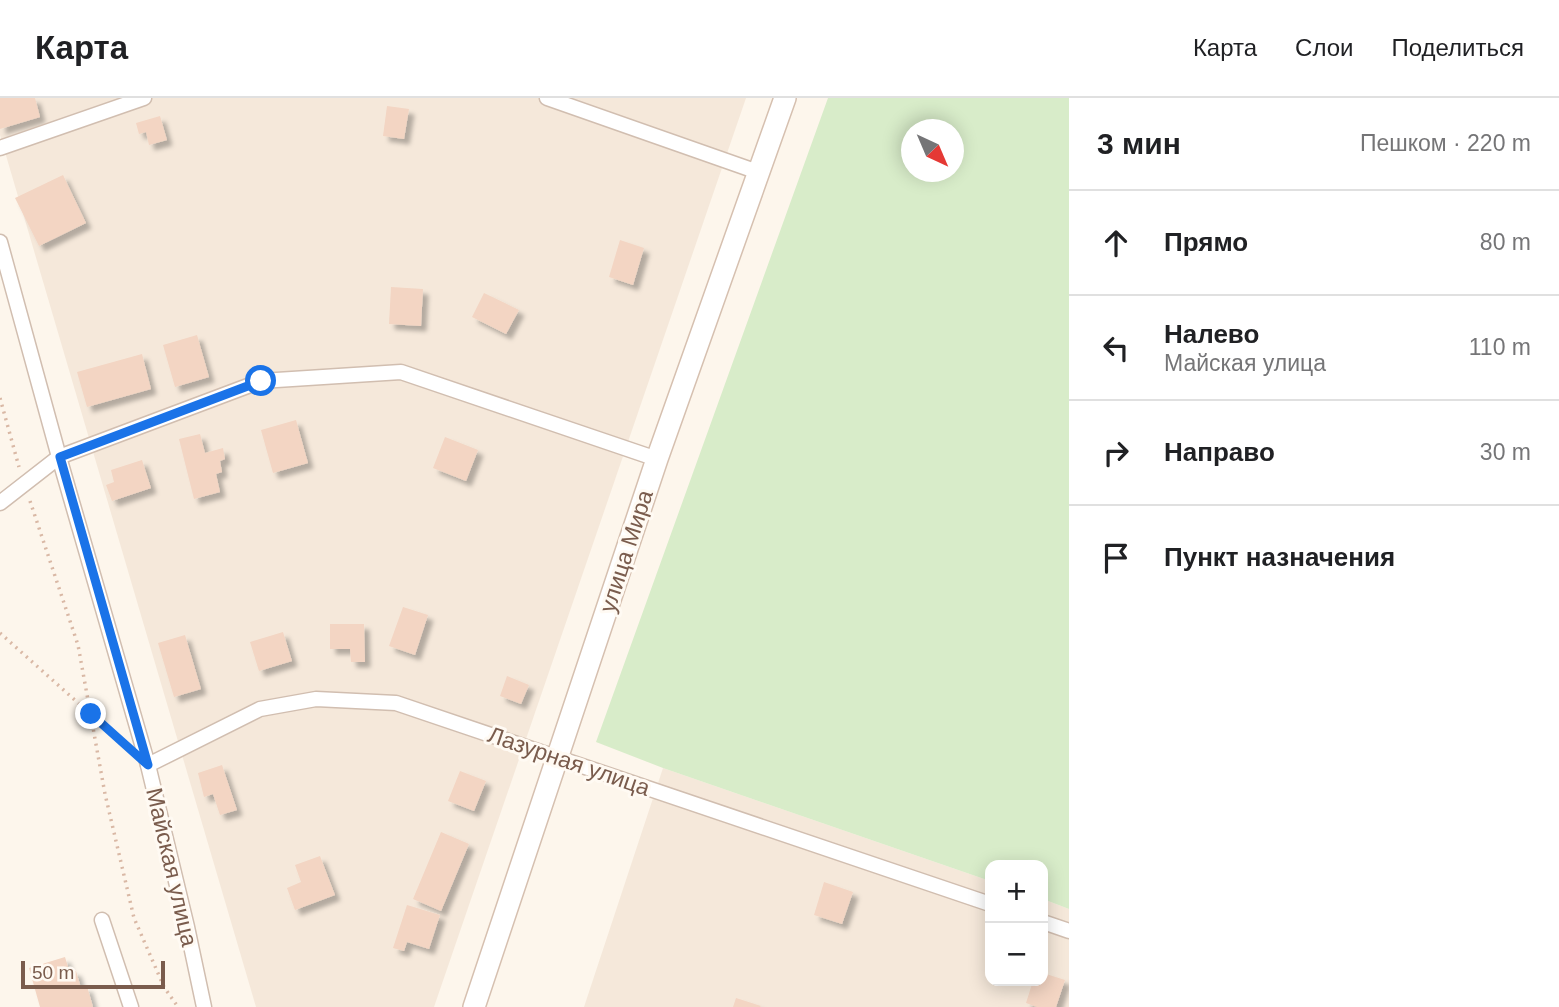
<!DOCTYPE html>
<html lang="ru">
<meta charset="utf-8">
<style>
body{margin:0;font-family:Helvetica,sans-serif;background:#f6f6f6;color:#202124}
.controls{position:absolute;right:21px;bottom:21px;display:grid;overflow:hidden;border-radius:14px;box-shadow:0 4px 18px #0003}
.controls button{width:63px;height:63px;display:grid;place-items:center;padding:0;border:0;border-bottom:2px solid #e0e0e0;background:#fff;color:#202124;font:35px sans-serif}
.compass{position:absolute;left:901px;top:21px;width:63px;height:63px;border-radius:50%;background:#fff;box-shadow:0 4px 18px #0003;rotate:136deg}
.scale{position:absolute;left:21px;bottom:18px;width:144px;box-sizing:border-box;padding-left:7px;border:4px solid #7a5c4d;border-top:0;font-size:19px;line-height:24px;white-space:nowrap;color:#7a5c4d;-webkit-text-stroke:5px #fffaf3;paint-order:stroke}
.stop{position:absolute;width:21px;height:21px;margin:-16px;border:5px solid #1a73e8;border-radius:50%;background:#fff}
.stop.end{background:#1a73e8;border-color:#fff;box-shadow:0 2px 7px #0008}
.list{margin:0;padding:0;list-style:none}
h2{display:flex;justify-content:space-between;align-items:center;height:91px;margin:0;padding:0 28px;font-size:30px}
h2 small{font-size:23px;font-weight:400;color:#757577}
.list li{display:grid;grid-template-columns:46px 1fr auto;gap:21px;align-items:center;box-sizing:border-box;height:105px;padding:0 28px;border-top:2px solid #e0e0e0}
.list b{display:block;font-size:26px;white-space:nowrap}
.list p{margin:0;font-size:23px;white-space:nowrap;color:#757577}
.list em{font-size:23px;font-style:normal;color:#757577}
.icon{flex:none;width:38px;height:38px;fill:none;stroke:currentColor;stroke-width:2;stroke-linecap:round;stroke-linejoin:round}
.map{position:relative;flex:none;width:1069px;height:909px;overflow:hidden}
header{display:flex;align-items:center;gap:42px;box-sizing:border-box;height:98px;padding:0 35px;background:#fff;border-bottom:2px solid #e0e0e0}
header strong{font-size:33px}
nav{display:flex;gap:38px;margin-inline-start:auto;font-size:24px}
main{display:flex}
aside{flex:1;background:#fff}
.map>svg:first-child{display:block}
.residential{fill:#f5e8da}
.green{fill:#d8ecc9;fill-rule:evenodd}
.building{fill:#f3d5c3;filter:url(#shadow)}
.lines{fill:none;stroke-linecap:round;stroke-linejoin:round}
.minor-casing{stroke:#d1beb0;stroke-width:17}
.secondary-casing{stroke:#d6c0b0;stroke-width:24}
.path{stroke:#d9b8a5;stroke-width:3.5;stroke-dasharray:2 5;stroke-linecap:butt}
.minor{stroke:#fff;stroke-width:14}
.secondary{stroke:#fff;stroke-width:21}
.route{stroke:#1a73e8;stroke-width:9}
.labels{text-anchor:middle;stroke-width:6;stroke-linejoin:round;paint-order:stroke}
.street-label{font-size:23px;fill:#7a5c4d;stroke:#fffaf3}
</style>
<header>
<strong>Карта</strong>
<nav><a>Карта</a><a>Слои</a><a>Поделиться</a></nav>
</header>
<main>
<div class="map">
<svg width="1069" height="909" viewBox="0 0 1069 909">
<defs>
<filter id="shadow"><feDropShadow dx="5.5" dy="5.5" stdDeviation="2" flood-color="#0004"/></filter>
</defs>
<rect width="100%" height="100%" fill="#fdf6ec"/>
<!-- residential -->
<g class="residential">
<path d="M0,0h746l-312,909h-178l-256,-872z"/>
<path d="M663,670l327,113v100h53v-82l26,10v98h-485z"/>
</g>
<!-- green -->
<path class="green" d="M828,0h241v811l-26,-10v-34h-53v16l-327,-113 -67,-26zM912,32h42v42h-42z"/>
<!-- building -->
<g class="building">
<path d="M0,0h35l5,19 -40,12z"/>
<path d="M387,8l22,3 -5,30 -21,-3z"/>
<path d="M160,18l7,24 -18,5 -3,-13 -7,2 -3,-11z"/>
<path d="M63,77l23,48 -47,23 -24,-48z"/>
<path d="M620,142l24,8 -11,37 -24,-8z"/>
<path d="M391,189l32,2 -2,37 -32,-2z"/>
<path d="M484,195l35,17 -13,24 -34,-17z"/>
<path d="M197,237l12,42 -34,10 -12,-42z"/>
<path d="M142,256l9,35 -64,18 -10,-35z"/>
<path d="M296,322l12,43 -35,10 -12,-43z"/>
<path d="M200,336l5,19 18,-5 2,11 -5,2 2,11 -6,2 4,18 -26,7 -15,-60z"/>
<path d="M445,339l33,13 -12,31 -33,-13z"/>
<path d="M142,362l9,28 -39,13 -6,-16 8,-3 -3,-12z"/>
<path d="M403,509l25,8 -13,40 -26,-9z"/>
<path d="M330,526h34l1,38h-14l-1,-13h-20z"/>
<path d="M283,534l9,29 -33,10 -9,-29z"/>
<path d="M185,537l16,54 -27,8 -16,-54z"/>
<path d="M507,578l22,9 -8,19 -21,-8z"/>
<path d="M222,667l15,45 -17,5 -7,-21 -9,3 -6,-24z"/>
<path d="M460,673l26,10 -12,30 -26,-10z"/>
<path d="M441,734l28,12 -28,67 -28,-12z"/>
<path d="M320,758l15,39 -40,15 -8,-22 14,-6 -6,-17z"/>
<path d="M824,784l29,10 -11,32 -28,-9z"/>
<path d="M407,807l33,10 -11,34 -22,-7 -3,9 -11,-3z"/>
<path d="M65,859l4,13 7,1 5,17 6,-2 6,21h-53l-11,-39z"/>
<path d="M1043,875l22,7 -9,27h-19l-11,-4 7,-22h10z"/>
<path d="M736,900l25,8 -1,1h-27z"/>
</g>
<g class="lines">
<!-- minor casing -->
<g class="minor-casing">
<g id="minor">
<path d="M547,0l211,74"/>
<path d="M0,50l144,-50"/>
<path d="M0,144l59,215 89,308 39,162 17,80"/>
<path d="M0,405l59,-46 202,-76 140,-9 256,87"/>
<path d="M148,667l112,-56 56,-10 80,4 594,201"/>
<path d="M102,822l29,87"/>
<path d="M1043,824l26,9"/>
</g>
</g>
<!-- secondary casing -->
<g class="secondary-casing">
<path id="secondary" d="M474,909l183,-548 128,-361"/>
</g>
<!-- path -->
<g class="path">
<path d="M0,300l19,69"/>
<path d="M30,403l48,144 27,149 29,124 30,69 14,20"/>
<path d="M0,535l125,112"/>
</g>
<!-- minor -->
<use href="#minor" class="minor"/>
<!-- secondary -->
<use href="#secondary" class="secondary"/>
</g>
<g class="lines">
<!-- route -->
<path class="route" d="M91,616l57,51 -88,-308 201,-76"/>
</g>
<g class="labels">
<!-- street labels -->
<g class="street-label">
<text transform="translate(626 453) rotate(-72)" y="8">улица Мира</text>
<text transform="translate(569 663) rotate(19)" y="8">Лазурная улица</text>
<text transform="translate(172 769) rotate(77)" y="8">Майская улица</text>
</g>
</g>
</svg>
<div class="controls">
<button>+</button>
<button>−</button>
</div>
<svg class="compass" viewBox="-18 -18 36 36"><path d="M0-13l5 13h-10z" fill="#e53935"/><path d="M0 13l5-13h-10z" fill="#757577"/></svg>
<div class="scale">50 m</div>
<div class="stop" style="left:261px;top:283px"></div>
<div class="stop end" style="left:91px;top:616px"></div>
</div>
<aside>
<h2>3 мин<small>Пешком · 220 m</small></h2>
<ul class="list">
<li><svg class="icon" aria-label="ahead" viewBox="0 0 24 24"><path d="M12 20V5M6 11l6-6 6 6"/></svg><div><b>Прямо</b></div><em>80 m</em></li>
<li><svg class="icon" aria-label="left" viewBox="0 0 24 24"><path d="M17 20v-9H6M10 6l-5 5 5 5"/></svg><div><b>Налево</b><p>Майская улица</p></div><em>110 m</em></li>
<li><svg class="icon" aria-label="right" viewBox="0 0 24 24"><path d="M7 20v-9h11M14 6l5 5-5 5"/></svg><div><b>Направо</b></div><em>30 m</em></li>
<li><svg class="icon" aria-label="arrive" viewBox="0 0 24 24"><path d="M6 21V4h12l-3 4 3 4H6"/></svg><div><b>Пункт назначения</b></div></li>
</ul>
</aside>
</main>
